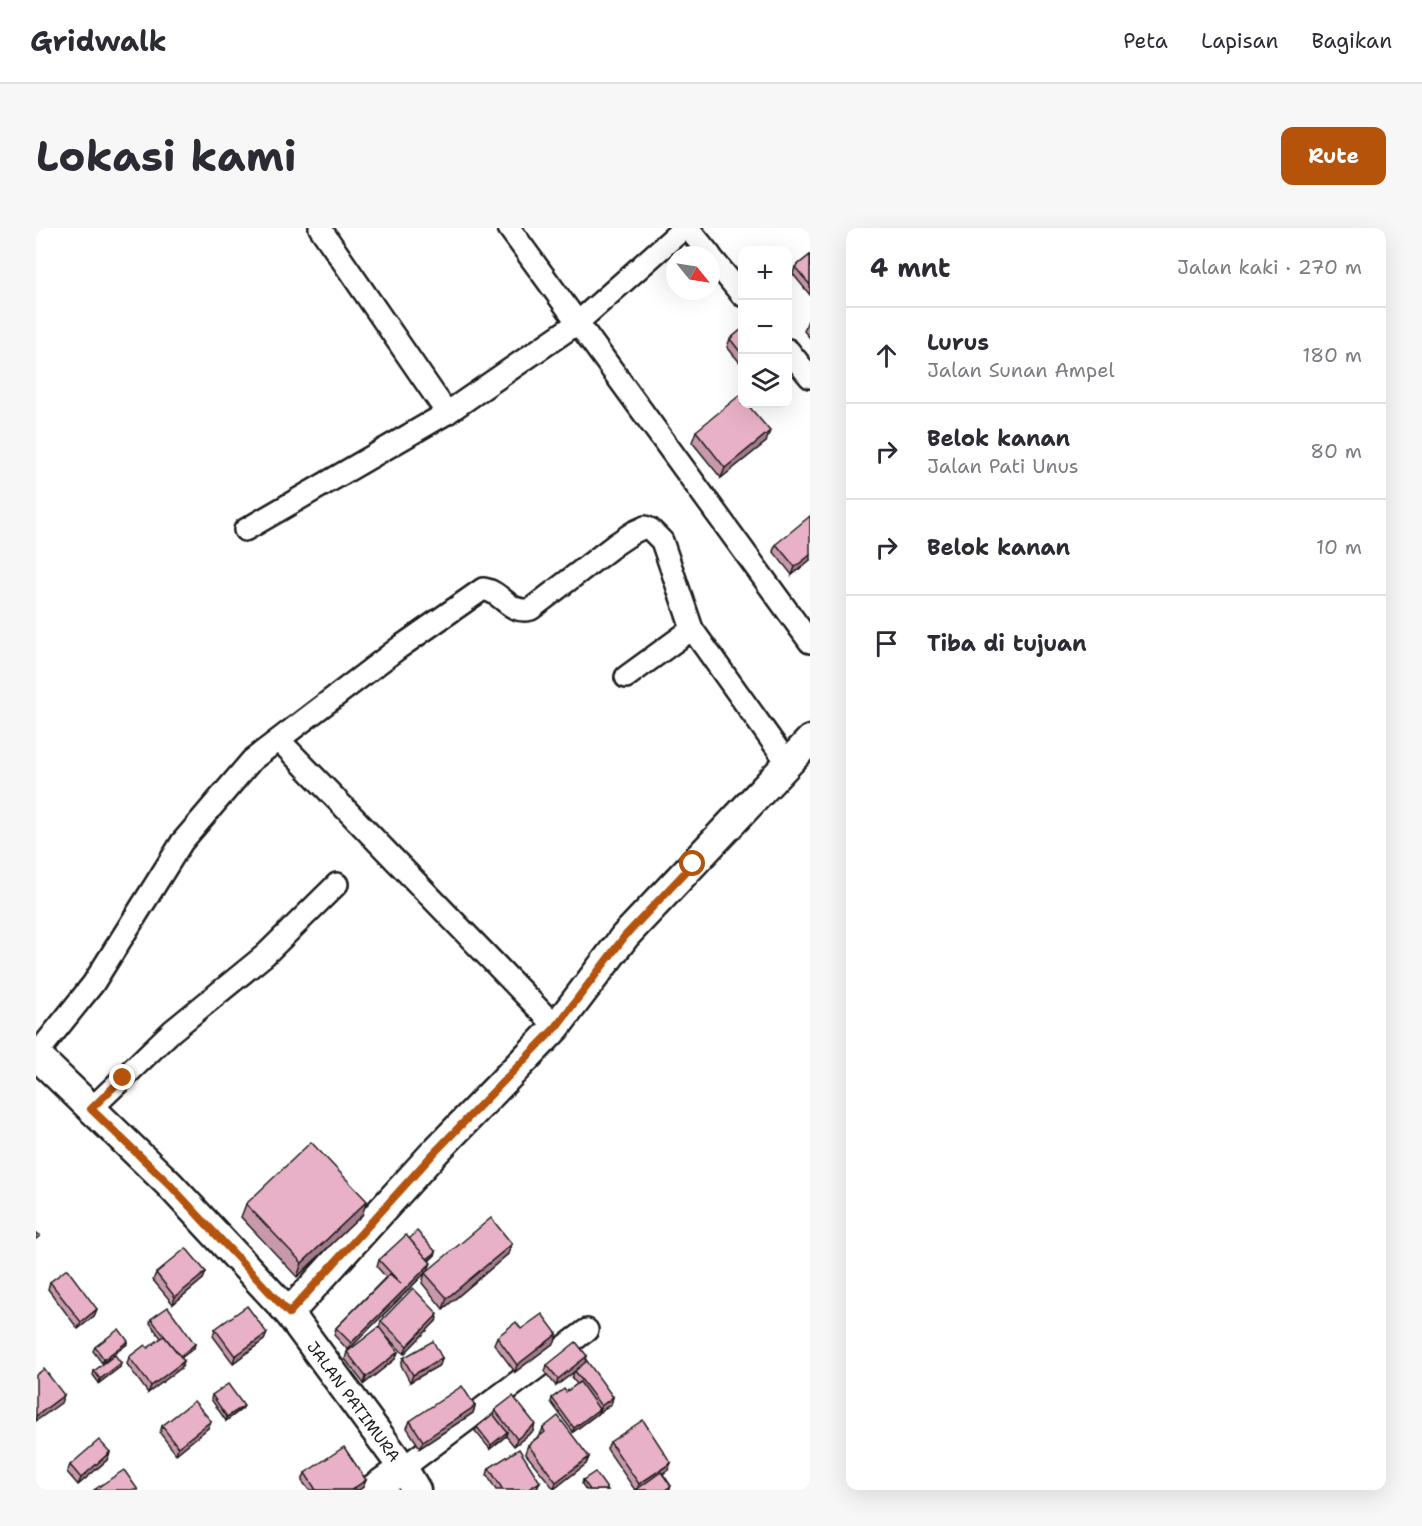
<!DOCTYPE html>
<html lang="id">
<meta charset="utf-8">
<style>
body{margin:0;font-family:"Shantell Sans",sans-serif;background:#f7f7f7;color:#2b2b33}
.controls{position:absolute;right:18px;top:18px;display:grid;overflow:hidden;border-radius:12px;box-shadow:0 6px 24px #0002}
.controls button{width:54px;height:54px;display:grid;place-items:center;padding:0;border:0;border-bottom:2px solid #e1e1e2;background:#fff;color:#2b2b33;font:30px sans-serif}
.compass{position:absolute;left:630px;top:18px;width:54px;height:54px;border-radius:50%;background:#fff;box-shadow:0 6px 24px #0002;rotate:120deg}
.stop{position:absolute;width:18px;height:18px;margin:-14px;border:4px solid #b45309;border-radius:50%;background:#fff}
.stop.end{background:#b45309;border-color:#fff;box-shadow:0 2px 6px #0008}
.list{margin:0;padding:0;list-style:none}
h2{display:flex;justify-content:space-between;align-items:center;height:78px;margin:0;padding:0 24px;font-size:26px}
h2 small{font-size:20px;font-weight:400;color:#7c7c81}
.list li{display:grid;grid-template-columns:39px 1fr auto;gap:18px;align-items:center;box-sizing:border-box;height:96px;padding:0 24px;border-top:2px solid #e1e1e2}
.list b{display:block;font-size:22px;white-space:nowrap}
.list p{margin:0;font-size:20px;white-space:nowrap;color:#7c7c81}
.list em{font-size:20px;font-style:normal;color:#7c7c81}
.icon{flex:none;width:33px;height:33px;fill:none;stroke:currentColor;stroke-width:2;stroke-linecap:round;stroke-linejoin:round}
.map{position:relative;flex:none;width:774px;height:1262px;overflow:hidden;border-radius:12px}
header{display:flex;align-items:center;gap:36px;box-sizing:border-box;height:84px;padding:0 30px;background:#fff;border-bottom:2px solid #e1e1e2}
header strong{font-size:28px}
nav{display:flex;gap:33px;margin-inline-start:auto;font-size:21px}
.intro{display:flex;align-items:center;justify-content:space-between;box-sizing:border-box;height:144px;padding:0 36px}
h1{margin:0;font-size:42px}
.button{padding:15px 27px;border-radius:12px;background:#b45309;color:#fff;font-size:21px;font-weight:700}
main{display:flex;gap:36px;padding:0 36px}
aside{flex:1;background:#fff;border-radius:12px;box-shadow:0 6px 24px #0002}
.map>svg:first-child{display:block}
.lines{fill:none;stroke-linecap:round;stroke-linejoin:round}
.minor-casing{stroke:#1c1c1c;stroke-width:26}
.secondary-casing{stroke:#1c1c1c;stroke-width:33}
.minor{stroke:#fff;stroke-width:21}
.secondary{stroke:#fff;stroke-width:28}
.wall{fill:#c898ab;stroke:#1c1c1c;stroke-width:1.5}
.shaded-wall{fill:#a37c8b;stroke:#1c1c1c;stroke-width:1.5}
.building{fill:#e9b1c7;stroke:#1c1c1c;stroke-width:1.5}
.route{stroke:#b45309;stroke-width:8}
.labels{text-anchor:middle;stroke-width:4.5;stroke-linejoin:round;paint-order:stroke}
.street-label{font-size:16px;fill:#1c1c1c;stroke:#fff}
</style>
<header>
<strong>Gridwalk</strong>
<nav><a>Peta</a><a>Lapisan</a><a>Bagikan</a></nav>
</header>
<div class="intro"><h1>Lokasi kami</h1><a class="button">Rute</a></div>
<main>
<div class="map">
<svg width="774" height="1262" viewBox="0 0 774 1262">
<rect width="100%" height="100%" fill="#fff"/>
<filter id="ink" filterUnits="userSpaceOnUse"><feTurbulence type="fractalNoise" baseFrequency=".0167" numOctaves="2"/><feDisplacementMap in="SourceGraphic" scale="12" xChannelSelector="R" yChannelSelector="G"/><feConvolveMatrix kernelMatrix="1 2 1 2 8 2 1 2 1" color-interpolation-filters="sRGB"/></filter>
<g filter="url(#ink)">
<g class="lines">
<!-- minor casing -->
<g class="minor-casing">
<g id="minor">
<path d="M284,0l127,185"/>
<path d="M473,0l301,414"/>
<path d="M652,0l22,27"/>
<path d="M675,29l31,38"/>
<path d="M752,122l22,27"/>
<path d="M209,302l202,-117 129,-89 108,-96"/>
<path d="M590,449l66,-48"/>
<path d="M243,512l277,287"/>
<path d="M0,827l57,-71 89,-142 70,-82 148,-113 83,-58c19,2 26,26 48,20l85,-65 18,-12 11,-5 5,2 12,12 30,88 95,133"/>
<path d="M55,881l81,-78 93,-76 72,-71"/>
<path d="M367,1240l184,-138"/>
</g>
</g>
<!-- secondary casing -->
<g class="secondary-casing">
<g id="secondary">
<path id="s1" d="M0,827l133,129 120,129 114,155 13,22"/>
<path d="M253,1085l145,-160 122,-126 69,-91 185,-196"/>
<path d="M336,1262l31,-22"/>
</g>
</g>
<!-- minor -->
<use href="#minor" class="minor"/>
<!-- secondary -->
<use href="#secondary" class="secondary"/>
</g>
<!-- wall -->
<g class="wall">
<path d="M774,27v40l-17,-21 2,-7z"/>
<path d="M774,91v19l-6,-7 4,-11z"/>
<path d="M706,101v36l-15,-18 3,-8z"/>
<path d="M660,203l70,11 -45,36 -29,-36z"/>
<path d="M740,316l34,16 -18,15 -19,-24z"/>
<path d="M210,976l116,11 -65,62 -56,-60z"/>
<path d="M373,1011l27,13 -1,3 -6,6 -1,10 84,-27 -4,10 -65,55 -21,-26 3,-10 -77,77 -14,-15 2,-7 50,-51 -9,-10 2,-7z"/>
<path d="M170,1044l-3,7 -30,25 -20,-24 3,-7z"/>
<path d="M14,1054l47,27 -3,7 -16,13 -30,-40z"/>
<path d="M115,1091l43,29 -13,10 3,3 -3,7 -33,25 -21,-29 2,-7 19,-9 13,-10 -11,-15z"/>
<path d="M345,1093h55l-32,33 -20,-20 14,18 -3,7 -31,25 -19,-25 2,-7 32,-24z"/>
<path d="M179,1101l52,4 -3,7 -31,23 -20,-27z"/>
<path d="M485,1101l36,5 -2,8 -40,30 -21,-28 3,-7z"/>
<path d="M90,1117l-24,18 -9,-12 2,-4z"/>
<path d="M551,1128l-2,7 28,34 -2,7 -38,28 -22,-30 1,-4 14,-6 11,-8 -5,-6 2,-6 -18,14 -11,-14 2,-7z"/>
<path d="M367,1130h39l-2,7 -30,17 -9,-17z"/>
<path d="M85,1135l-1,4 -21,16 -6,-8 1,-4z"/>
<path d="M176,1167l30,14 -16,12 -15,-22z"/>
<path d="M439,1178l-2,7 -53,35 -13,-20 3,-7z"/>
<path d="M459,1182l38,21 -19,15 -8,-10 -16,13 -15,-18 2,-4 16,-13z"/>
<path d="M175,1193l-3,7 -32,26 -16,-21 2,-7z"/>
<path d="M507,1200l46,29 -3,7 -32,25 -29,-36 3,-8 12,-10z"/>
<path d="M574,1214l58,28 -5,4 8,12 -2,4h-34l-28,-41z"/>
<path d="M74,1224l-3,8 -29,25 -11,-13 3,-7z"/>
<path d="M453,1240l48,21 -1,1h-40l-9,-15z"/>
<path d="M269,1245l61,7 -3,7 -4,3h-50l-7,-9z"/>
<path d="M547,1252l25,10h-22l-4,-6z"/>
</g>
<!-- shaded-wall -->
<g class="shaded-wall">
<path d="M734,203l-4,11 -45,36 4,-10z"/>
<path d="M774,327v5l-18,15 3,-8z"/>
<path d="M331,973l-5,14 -65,62 5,-14z"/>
<path d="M476,1016l-4,10 -65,55 4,-11z"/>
<path d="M400,1024l-1,3 -11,10 1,-4z"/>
<path d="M395,1035l-3,7 -80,80 3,-7z"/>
<path d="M170,1044l-3,7 -30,25 2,-7z"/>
<path d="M61,1081l-3,7 -16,13 3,-7z"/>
<path d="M402,1086l-2,7 -32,33 3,-8z"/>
<path d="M231,1105l-3,7 -31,23 2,-7z"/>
<path d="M521,1106l-2,8 -40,30 2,-7z"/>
<path d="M92,1113l-2,4 -24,18 2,-4z"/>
<path d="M159,1116l-1,4 -16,12 1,-4z"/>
<path d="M362,1124l-3,7 -31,25 2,-7z"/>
<path d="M551,1128l-2,7 -29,23 2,-7z"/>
<path d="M406,1130l-2,7 -30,17 3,-7z"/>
<path d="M148,1133l-3,7 -33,25 3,-7z"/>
<path d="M85,1135l-1,4 -21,16 1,-4z"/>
<path d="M28,1167l-3,8 -25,18v-5z"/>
<path d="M577,1169l-2,7 -13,9 3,-7z"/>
<path d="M208,1178l-2,3 -16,12 1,-4z"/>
<path d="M439,1178l-2,7 -53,35 3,-7z"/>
<path d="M563,1181l-1,4 -25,19 1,-4z"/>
<path d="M175,1193l-3,7 -32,26 2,-7z"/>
<path d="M499,1196l-2,7 -19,15 3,-7z"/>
<path d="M471,1204l-1,4 -16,13 1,-4z"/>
<path d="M74,1224l-3,8 -29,25 3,-7z"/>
<path d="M553,1229l-3,7 -32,25 2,-7z"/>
<path d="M635,1235l-3,7 -31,20 2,-6z"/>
<path d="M330,1252l-3,7 -4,3h-8z"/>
<path d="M504,1254l-3,7 -1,1h-9z"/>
</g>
<!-- building -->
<g class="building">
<path d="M774,27v30l-15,-18z"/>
<path d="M706,101v25l-12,-15z"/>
<path d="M704,167l2,3v6h5l23,27 -45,37 -29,-37z"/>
<path d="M774,288v39l-15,12 -19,-23z"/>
<path d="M275,914l56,59 -65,62 -56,-59z"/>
<path d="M455,990l21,26 -65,54 -22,-25z"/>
<path d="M381,1003l19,21 -9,7 -18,-20z"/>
<path d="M0,1004l4,4 -4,3z"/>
<path d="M370,1007l25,28 -80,80 -15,-15 54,-54 11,10 -22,-24z"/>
<path d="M150,1020l20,24 -31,25 -19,-24z"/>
<path d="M31,1041l30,40 -16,13 -31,-40z"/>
<path d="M377,1060l25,26 -31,32 -26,-25z"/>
<path d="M211,1078l20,27 -32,23 -20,-27z"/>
<path d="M132,1079l27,37 -15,12 -29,-37z"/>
<path d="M506,1086l15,20 -40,31 -20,-28 19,-15 5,7z"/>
<path d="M343,1099l19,25 -32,25 -19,-25z"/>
<path d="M83,1101l9,12 -24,18 -9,-12z"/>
<path d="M128,1108l20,25 -33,25 -22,-29 16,-12 3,3z"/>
<path d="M397,1113l9,17 -29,17 -10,-17z"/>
<path d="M540,1114l11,14 -29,23 -11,-14z"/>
<path d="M79,1127l6,8 -21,16 -6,-8z"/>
<path d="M551,1133l26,36 -12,9 -26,-35z"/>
<path d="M8,1141l20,26 -28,21v-41z"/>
<path d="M544,1154l19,27 -25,19 -22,-30 12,-9 2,3z"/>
<path d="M192,1156l16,22 -17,11 -15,-22z"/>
<path d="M426,1158l13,20 -52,35 -13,-20z"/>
<path d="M477,1168l22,28 -18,15 -22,-29z"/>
<path d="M158,1173l17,20 -33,26 -16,-21z"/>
<path d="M457,1186l14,18 -16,13 -14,-18z"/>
<path d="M522,1188l31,41 -33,25 -28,-37 17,-13 -2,-4z"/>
<path d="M607,1192l28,43 -32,21 -29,-42z"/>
<path d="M63,1212l11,12 -29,26 -11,-13z"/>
<path d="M308,1219l22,33 -15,10h-35l-11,-17z"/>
<path d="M483,1221l21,33 -13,8h-24l-14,-22z"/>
<path d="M88,1242l14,20h-44z"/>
<path d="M559,1244l13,18h-18l-7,-10z"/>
<path d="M625,1244l10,14 -6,4h-29z"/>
</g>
</g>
<g class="lines" filter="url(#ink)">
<!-- route -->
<path class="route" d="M87,850l-32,31 78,75 120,129 145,-160 122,-126 69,-91 68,-72"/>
</g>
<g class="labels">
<!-- street labels -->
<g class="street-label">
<text dy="6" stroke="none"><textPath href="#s1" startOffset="471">JALAN PATIMURA</textPath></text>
</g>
</g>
</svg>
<div class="controls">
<button>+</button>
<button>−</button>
<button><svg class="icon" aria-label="layers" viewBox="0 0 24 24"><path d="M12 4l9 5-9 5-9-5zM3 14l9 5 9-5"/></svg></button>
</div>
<svg class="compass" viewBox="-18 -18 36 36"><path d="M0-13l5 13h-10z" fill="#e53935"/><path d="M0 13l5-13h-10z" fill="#7c7c81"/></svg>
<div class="stop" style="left:657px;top:636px"></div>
<div class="stop end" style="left:87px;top:850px"></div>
</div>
<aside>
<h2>4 mnt<small>Jalan kaki · 270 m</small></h2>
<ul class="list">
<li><svg class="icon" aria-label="ahead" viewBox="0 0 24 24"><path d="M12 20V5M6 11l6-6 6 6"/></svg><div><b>Lurus</b><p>Jalan Sunan Ampel</p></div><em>180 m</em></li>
<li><svg class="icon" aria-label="right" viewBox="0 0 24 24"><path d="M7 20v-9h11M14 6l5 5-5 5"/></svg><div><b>Belok kanan</b><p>Jalan Pati Unus</p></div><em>80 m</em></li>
<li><svg class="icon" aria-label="right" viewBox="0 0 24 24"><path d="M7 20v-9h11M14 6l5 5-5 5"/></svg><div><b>Belok kanan</b></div><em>10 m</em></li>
<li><svg class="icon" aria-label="arrive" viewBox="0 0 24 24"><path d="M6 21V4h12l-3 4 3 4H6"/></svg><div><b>Tiba di tujuan</b></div></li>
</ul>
</aside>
</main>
